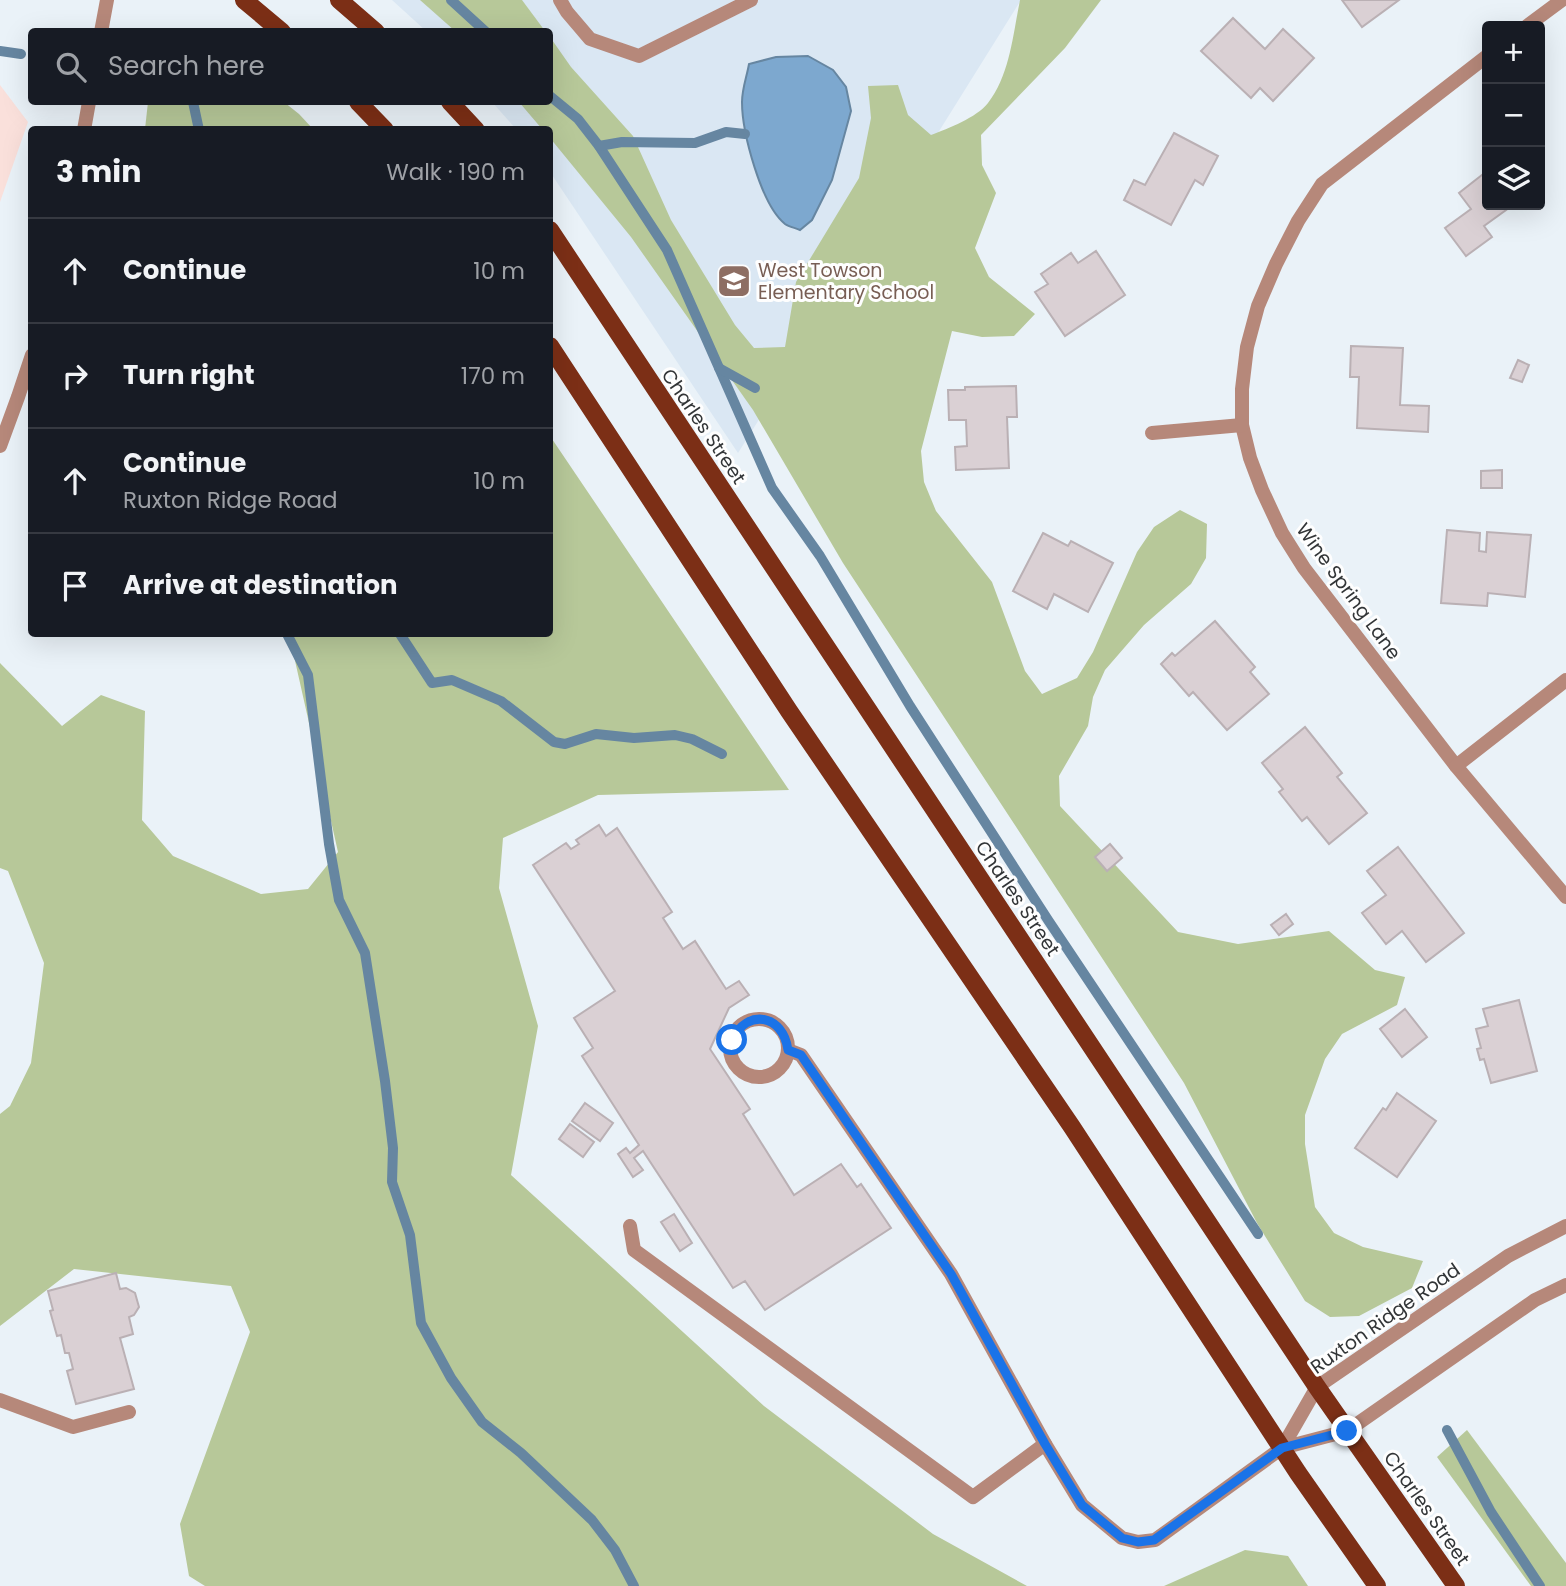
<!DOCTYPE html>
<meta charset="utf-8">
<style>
body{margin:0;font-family:Poppins,sans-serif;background:#20242c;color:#f1f3f6}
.controls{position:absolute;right:21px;top:21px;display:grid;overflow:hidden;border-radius:7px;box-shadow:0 7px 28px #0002}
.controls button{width:63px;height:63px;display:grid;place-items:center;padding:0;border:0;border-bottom:2px solid #363941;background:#171b24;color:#f1f3f6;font:35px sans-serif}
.stop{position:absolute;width:21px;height:21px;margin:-16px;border:5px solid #1a73e8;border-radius:50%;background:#fff}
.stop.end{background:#1a73e8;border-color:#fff;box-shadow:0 2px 7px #0008}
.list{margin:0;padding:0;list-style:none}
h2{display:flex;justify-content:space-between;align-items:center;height:91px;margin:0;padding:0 28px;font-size:30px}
h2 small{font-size:23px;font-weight:400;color:#9ea1a6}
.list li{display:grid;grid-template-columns:46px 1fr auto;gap:21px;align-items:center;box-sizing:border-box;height:105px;padding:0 28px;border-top:2px solid #363941}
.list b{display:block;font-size:26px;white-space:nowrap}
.list p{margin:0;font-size:23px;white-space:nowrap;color:#9ea1a6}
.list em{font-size:23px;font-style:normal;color:#9ea1a6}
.icon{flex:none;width:38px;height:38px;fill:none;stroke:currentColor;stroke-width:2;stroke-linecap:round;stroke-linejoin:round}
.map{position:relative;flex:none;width:1566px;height:1586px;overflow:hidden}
.search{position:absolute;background:#171b24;box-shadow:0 7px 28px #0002;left:28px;top:28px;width:525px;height:77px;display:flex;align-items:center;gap:18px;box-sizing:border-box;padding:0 24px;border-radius:7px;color:#9ea1a6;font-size:26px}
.panel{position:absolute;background:#171b24;box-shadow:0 7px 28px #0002;left:28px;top:126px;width:525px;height:511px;border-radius:7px}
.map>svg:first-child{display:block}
.commercial{fill:#fae0db}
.built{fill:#dae7f3}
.green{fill:#b7c899}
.water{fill:#7da8cf;stroke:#6686a1;stroke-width:2}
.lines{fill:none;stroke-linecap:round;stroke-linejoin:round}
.stream{stroke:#6686a1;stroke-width:10}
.building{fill:#dad0d4;stroke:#bab0b4;stroke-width:2}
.lane{stroke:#b6887a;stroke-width:14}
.street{stroke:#b6887a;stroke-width:14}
.primary{stroke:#7c2f16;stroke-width:18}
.route{stroke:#1a73e8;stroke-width:9}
.labels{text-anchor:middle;stroke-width:6;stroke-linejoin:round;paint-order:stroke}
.education-label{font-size:19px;fill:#785e54;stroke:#fefefe;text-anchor:start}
.street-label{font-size:19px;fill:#323537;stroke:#fefefe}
</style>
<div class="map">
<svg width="1566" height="1586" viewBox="0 0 1566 1586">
<rect width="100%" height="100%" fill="#eaf2f8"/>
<!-- commercial -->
<path class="commercial" d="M0,85l28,37 -28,80z"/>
<!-- built -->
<path class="built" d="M392,0h629l-283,453 -188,-281v-42l-34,-1 -24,-27h58v-70l-124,-1z"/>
<!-- green -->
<g class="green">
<path d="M420,0h102l23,31h-90z"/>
<path d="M1020,0h81l-36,48 -84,87 1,30 14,28 -21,55 14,29 46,37 -21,22 -32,1 -30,-6 -31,120 3,31 12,29 56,71 33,89 17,23 35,-16 16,-26 44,-100 17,-25 26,-17 27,14 -1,34 -15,26 -47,41 -39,45 -12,27 -5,29 -29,50 1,30 118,126 60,12 91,-13 46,39 30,7 -8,28 -55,29 -17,25 -20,56v29l10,63 19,26 29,14 60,14 -11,27 -53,28 -29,1 -25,-16 -48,-78 -73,-140 -341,-520 -90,-153 -122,-173 -81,-99v-8l-8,-1 -23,-27h31v-65l21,30 62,69 38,84 64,105 19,23 31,-1 11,-65 63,-104 12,-60 -3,-32 30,-1 10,30 23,20c18,-7 45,-17 57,-32 22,-28 25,-69 32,-103z"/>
<path d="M148,102h136l15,12 14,15h-168z"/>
<path d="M550,436l239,354 -191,5 -95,43 -4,50 39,138 -27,149 253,231 169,128 94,52h-822l-16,-10 -9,-52 70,-192 -19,-46 -157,-17 -74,57v-212l10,-8 21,-43 13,-100 -36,-92 -8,-3v-205l62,63 39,-31 44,16 -3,109 31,36 88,38 47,-5 30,-37 -49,-218h261z"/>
<path d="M1467,1430l99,133v23h-35l-94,-129z"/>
<path d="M1245,1550l43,6 20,30h-144z"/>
</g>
<!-- water -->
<path class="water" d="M808,56l25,14 13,17 5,24 -19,69 -20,40 -12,10c-4,-2 -11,-3 -15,-6 -24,-19 -43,-92 -43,-122 0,-13 5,-26 7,-38l27,-7z"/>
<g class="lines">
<!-- stream -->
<g class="stream">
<path d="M451,0l35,32"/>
<path d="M0,51l21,3"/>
<path d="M550,96l28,23 21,27 68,104 105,238 48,68 90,150 138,214 210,314"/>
<path d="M193,102l6,28"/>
<path d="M599,146l23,-4 73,1 31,-11 19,2"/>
<path d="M719,368l36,20"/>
<path d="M287,634l21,41 21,169 10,56 26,53 20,128 8,67 -1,34 18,53 11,88 30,55 31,44 39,31 71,67 23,30 19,36"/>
<path d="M400,634l32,49 20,-3 49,21 53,41 11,2 31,-10 38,4 41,-3 17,4 30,15"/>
<path d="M1447,1430l44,82 49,74"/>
</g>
</g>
<!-- building -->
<g class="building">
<path d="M1342,0h57l-37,27z"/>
<path d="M1233,18l32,31 18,-20 31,29 -41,43 -13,-13 -9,10 -50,-47z"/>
<path d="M1174,133l44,23 -15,29 -8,-5 -24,45 -47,-25 10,-20 11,5z"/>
<path d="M1487,171v34h26l-29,21 8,11 -26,19 -21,-28 26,-19 -12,-16z"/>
<path d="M1096,251l29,44 -60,41 -30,-44 13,-8 -7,-10 30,-21 7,10z"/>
<path d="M1351,346l52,2 -3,57 29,1 -1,26 -71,-4 2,-51h-9z"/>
<path d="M1518,360l11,5 -7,17 -12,-4z"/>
<path d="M1016,386l1,31h-10l2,51 -53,2 -1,-23 12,-1 -1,-26h-17l-1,-30h17v-3z"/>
<path d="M1502,470v18h-21v-17z"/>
<path d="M1447,530l33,3 -1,18 7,1 1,-20 44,3 -6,62 -37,-4 -1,13 -46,-3z"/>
<path d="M1043,533l25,13 3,-5 42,22 -25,49 -34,-18 -7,15 -34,-18z"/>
<path d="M1215,621l40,46 -5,5 19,22 -42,36 -34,-38 -4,4 -28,-32 11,-11 3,3z"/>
<path d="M1305,727l37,46 -5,4 30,36 -38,31 -22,-27 -5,4 -23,-29 4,-3 -21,-26z"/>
<path d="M599,825l7,11 11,-8 55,84 -9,6 20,31 12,-8 31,48 13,-8 10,14 -20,13 -19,41 40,60 -7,5 51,81 47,-31 16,23 4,-3 30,44 -126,82 -20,-29 -12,7 -90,-137 -9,7 9,12 -10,7 -15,-23 8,-6 4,5 9,-8 -57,-89 11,-8 -19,-30 41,-27 -82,-126 33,-22 5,6 8,-5 -3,-4z"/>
<path d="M1110,844l12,14 -15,13 -12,-14z"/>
<path d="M1398,847l66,86 -38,29 -24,-31 -16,13 -24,-31 24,-18 -19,-24z"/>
<path d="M1286,914l7,10 -14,11 -8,-10z"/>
<path d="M1519,1000l18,71 -46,12 -7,-24 -4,1 -3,-11 4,-1 -5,-19 12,-3 -5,-17z"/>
<path d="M1405,1009l22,28 -25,20 -22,-28z"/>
<path d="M1397,1093l39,28 -39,56 -42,-29 28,-40 3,2z"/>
<path d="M585,1103l28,20 -13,18 -28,-20z"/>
<path d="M570,1124l24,18 -11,15 -24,-18z"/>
<path d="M674,1214l18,29 -12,8 -19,-29z"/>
<path d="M116,1273l4,16 6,-1 9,5 4,14 -5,8 -5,2 4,17 -13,4 14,51 -58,15 -9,-33 6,-2 -4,-16h-4l-4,-18 -4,1 -7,-25 3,-1 -5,-19z"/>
</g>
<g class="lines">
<!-- lane -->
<g class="lane">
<path d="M560,0l7,12 23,27 49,17 112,-56"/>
<circle cx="759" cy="1048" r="29"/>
<path d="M788,1050l13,5 150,219 94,170 37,61 40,33 16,4 17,-2 127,-92"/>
<path d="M630,1226l4,24 339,247 72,-53"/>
<path d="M0,1400l73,27 56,-15"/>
</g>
<!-- street -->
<g class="street">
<path d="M1527,26l35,-26"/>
<path d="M101,32l6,-32"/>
<path d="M1487,56l-165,128 -24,37 -22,43 -18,42 -11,41 -5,42v36l8,33 12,32 20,43 22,35 152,198 110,131"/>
<path d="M84,130l5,-28"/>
<path d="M1152,433l90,-8"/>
<path d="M0,446l18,-49 14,-42"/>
<path d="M1456,766l110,-86"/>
<path d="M1282,1448l35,-61 191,-131 58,-30"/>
<path d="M1282,1448l65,-17 188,-131 31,-15"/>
</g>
<!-- primary -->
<g class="primary">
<path d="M244,0l38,32"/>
<path d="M339,0l37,32"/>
<path d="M358,102l27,28"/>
<path d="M450,102l26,28"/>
<path d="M550,230l767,1157 139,199"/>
<path d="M550,346l239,365 283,416 226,346 79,113"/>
</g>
</g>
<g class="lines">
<!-- route -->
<path class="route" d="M732,1040c15,-32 51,-26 56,10l13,5 150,219 94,170 37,61 40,33 16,4 16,-2 128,-92 65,-17"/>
</g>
<!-- icons -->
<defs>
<g id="school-square" transform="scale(1.75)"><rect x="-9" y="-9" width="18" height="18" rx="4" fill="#8d6e63" stroke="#fefefe"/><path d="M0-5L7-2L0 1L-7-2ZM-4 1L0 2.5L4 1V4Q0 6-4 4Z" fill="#fff"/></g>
</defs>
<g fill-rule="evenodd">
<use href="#school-square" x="734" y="281"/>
</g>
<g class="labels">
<!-- education labels -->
<g class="education-label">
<text x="758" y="277">West Towson<tspan x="758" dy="22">Elementary School</tspan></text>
</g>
<!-- street labels -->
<g class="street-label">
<text transform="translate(704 426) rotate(56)" y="7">Charles Street</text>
<text transform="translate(1349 591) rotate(54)" y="7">Wine Spring Lane</text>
<text transform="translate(1018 898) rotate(56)" y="7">Charles Street</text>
<text transform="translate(1385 1318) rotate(-35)" y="7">Ruxton Ridge Road</text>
<text transform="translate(1427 1508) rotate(55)" y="7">Charles Street</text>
</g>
</g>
</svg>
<div class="controls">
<button>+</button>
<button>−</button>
<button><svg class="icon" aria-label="layers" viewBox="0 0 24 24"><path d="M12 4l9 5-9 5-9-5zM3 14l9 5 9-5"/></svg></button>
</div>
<div class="stop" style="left:732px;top:1040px"></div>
<div class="stop end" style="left:1347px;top:1431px"></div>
<div class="search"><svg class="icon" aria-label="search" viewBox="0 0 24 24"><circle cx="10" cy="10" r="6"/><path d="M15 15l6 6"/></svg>Search here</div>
<section class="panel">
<h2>3 min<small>Walk · 190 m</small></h2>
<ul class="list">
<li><svg class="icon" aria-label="ahead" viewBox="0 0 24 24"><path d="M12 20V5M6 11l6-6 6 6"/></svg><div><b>Continue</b></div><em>10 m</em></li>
<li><svg class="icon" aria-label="right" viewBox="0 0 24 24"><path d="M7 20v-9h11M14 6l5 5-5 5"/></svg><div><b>Turn right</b></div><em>170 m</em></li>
<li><svg class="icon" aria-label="ahead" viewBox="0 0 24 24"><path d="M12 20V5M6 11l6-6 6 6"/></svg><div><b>Continue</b><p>Ruxton Ridge Road</p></div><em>10 m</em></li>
<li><svg class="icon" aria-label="arrive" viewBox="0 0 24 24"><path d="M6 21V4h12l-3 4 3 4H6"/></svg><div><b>Arrive at destination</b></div></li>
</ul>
</section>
</div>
